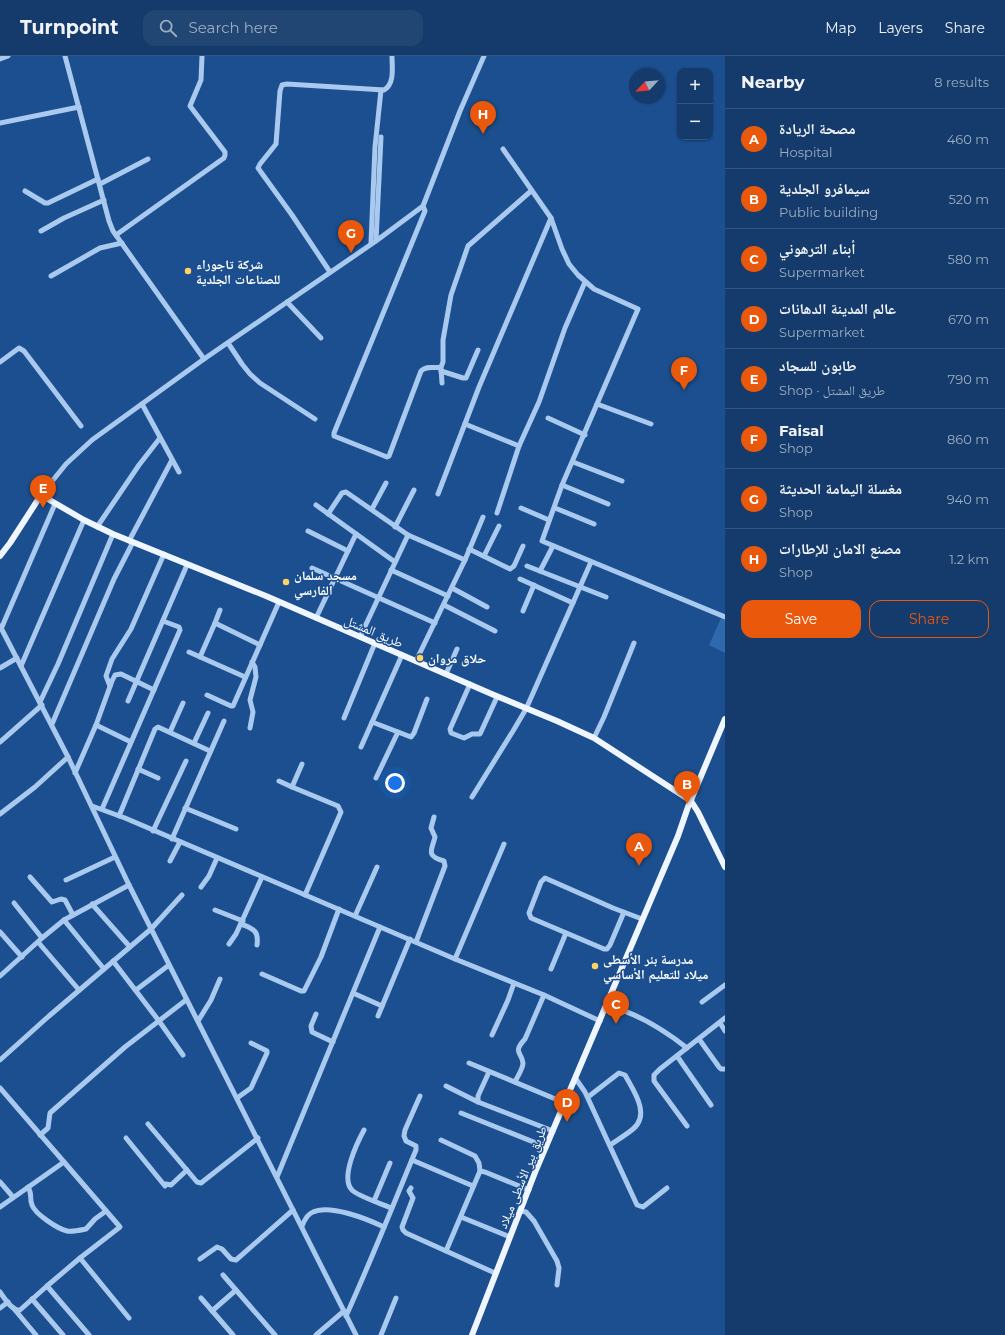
<!DOCTYPE html>
<meta charset="utf-8">
<style>
body{margin:0;font-family:Montserrat,"Noto Naskh Arabic",sans-serif;background:#214673;color:#f1f3f6}
.controls{position:absolute;right:12px;top:12px;display:grid;overflow:hidden;border-radius:8px;box-shadow:0 1px 3px #0004}
.controls button{width:36px;height:36px;display:grid;place-items:center;padding:0;border:0;border-bottom:1px solid #33557e;background:#143b6b;color:#f1f3f6;font:20px sans-serif}
.compass{position:absolute;left:629px;top:12px;width:36px;height:36px;border-radius:50%;background:#143b6b;box-shadow:0 1px 3px #0004;rotate:244deg}
.you{position:absolute;left:395px;top:727px;width:14px;height:14px;margin:-10px;border:3px solid #fff;border-radius:50%;background:#1a73e8;box-shadow:0 0 0 6px #1a73e833}
.badge{display:grid;place-items:center;width:26px;height:26px;border-radius:50%;background:#ea580c;color:#fff;font-size:13px;font-weight:700}
.pin{position:absolute;translate:-50% -33px;filter:drop-shadow(0 1px 2px #0008)}
.pin::after{content:'';position:absolute;top:21px;width:14px;height:12px;background:inherit;clip-path:polygon(0 0,100% 0,50% 100%)}
.list{margin:0;padding:0;list-style:none}
h2{display:flex;justify-content:space-between;align-items:center;height:52px;margin:0;padding:0 16px;font-size:17px}
h2 small{font-size:13px;font-weight:400;color:#9dadc1}
.list li{display:grid;grid-template-columns:26px 1fr auto;gap:12px;align-items:center;box-sizing:border-box;height:60px;padding:0 16px;border-top:1px solid #33557e}
.list b{display:block;font-size:15px;white-space:nowrap}
.list p{margin:0;font-size:13px;white-space:nowrap;color:#9dadc1}
.list em{font-size:13px;font-style:normal;color:#9dadc1}
.actions{display:flex;gap:8px;padding:12px 16px}
.actions a{flex:1;padding:9px 0;border:1px solid #ea580c;border-radius:12px;text-align:center;font-size:14px;color:#ea580c}
.actions .main{background:#ea580c;color:#fff}
.icon{flex:none;width:22px;height:22px;fill:none;stroke:currentColor;stroke-width:2;stroke-linecap:round;stroke-linejoin:round}
.map{position:relative;flex:none;width:725px;height:1279px;overflow:hidden}
header{display:flex;align-items:center;gap:24px;box-sizing:border-box;height:56px;padding:0 20px;background:#143b6b;border-bottom:1px solid #33557e}
header strong{font-size:19px}
nav{display:flex;gap:22px;margin-inline-start:auto;font-size:14px}
.search{width:280px;height:36px;background:#214673;display:flex;align-items:center;gap:10px;box-sizing:border-box;padding:0 14px;border-radius:12px;color:#9dadc1;font-size:15px}
main{display:flex}
aside{flex:1;background:#143b6b}
.map>svg:first-child{display:block}
.green{fill:#2e69ad}
.lines{fill:none;stroke-linecap:round;stroke-linejoin:round}
.minor{stroke:#a9c9ee;stroke-width:5}
.major{stroke:#f0f6ff;stroke-width:6}
.poi-dot{fill:#ffd166;stroke:#1b4f8f;stroke-width:1.5}
.labels{text-anchor:middle;stroke-width:3;stroke-linejoin:round;paint-order:stroke}
.poi-label{font-size:13px;font-weight:bold;fill:#fff;stroke:#1b4f8f;text-anchor:start}
.street-label{font-size:13px;fill:#fff;stroke:#1b4f8f}
</style>
<header>
<strong>Turnpoint</strong>
<div class="search"><svg class="icon" aria-label="search" viewBox="0 0 24 24"><circle cx="10" cy="10" r="6"/><path d="M15 15l6 6"/></svg>Search here</div>
<nav><a>Map</a><a>Layers</a><a>Share</a></nav>
</header>
<main>
<div class="map">
<svg width="725" height="1279" viewBox="0 0 725 1279">
<rect width="100%" height="100%" fill="#1b4f8f"/>
<!-- green -->
<path class="green" d="M721,562l4,2v33l-16,-8z"/>
<g class="lines">
<!-- minor -->
<g class="minor">
<path d="M65,0l44,165 4,10 91,128"/>
<path d="M0,3l8,-3"/>
<path d="M0,67l79,-16"/>
<path d="M503,93l48,69 11,31 7,15 9,11 16,14 44,20 -76,176 -20,56 183,76"/>
<path d="M100,128l48,-25"/>
<path d="M25,135l20,12h3l50,-24"/>
<path d="M423,150l2,5 -91,222v3l53,21 2,-1 32,-85c6,-6 13,-2 20,-4l2,-5v-22l8,-45 17,-49 63,-55"/>
<path d="M41,175l23,-13 40,-18"/>
<path d="M116,179l108,-77 1,-3v-3l-35,-46 11,-26 1,-24"/>
<path d="M376,185l5,-104"/>
<path d="M371,187l4,-96 6,-57"/>
<path d="M330,216l-38,-57 -34,-47 2,-4 16,-20 4,-53 2,-6 5,-1 97,6c11,-6 8,-23 8,-33"/>
<path d="M51,220l49,-28 22,-5"/>
<path d="M287,246l34,36"/>
<path d="M228,287l14,21 8,10 10,9 55,36"/>
<path d="M0,306l19,-14 5,3 57,75"/>
<path d="M441,312l1,15"/>
<path d="M441,315l22,7h3l12,-28"/>
<path d="M142,348l37,68"/>
<path d="M597,348l54,20"/>
<path d="M548,362l37,17"/>
<path d="M465,368l54,22"/>
<path d="M573,406l49,19"/>
<path d="M562,429l46,19"/>
<path d="M438,438l41,-107 72,-169"/>
<path d="M41,439l25,-31 26,-24 112,-81 172,-118 47,-35 37,-95 24,-55"/>
<path d="M316,449l79,57"/>
<path d="M521,452l28,12"/>
<path d="M555,452l39,16"/>
<path d="M372,453l14,-26"/>
<path d="M497,457l22,-67 20,-44 26,-74 20,-46"/>
<path d="M328,458l14,-21 4,-1 62,43 57,25"/>
<path d="M97,471l42,-62 21,-27"/>
<path d="M395,471l19,-37"/>
<path d="M308,475l40,20"/>
<path d="M129,485l43,-81"/>
<path d="M469,493l41,20 4,-3 9,-20"/>
<path d="M484,500l15,-30"/>
<path d="M527,510l79,31"/>
<path d="M312,512l123,55"/>
<path d="M391,514l57,26"/>
<path d="M540,515l13,-25"/>
<path d="M520,523l53,24"/>
<path d="M452,532l35,19"/>
<path d="M444,549l51,26"/>
<path d="M220,554l-5,13 45,22"/>
<path d="M523,555l11,-26"/>
<path d="M316,562l40,-84"/>
<path d="M0,570l68,131 61,128 227,450"/>
<path d="M1,573l54,-125"/>
<path d="M360,581l48,-102"/>
<path d="M189,596l56,25"/>
<path d="M200,601l15,-34"/>
<path d="M416,605l49,-101 18,-43"/>
<path d="M21,610l63,-146"/>
<path d="M0,612l17,-10"/>
<path d="M446,618l11,-25"/>
<path d="M470,628l-20,45 1,4 13,5 8,-4h8l17,-37"/>
<path d="M110,630l-4,-10 6,-17 19,-30 33,-75"/>
<path d="M207,639l24,11h2l46,-104"/>
<path d="M128,645l59,-136"/>
<path d="M40,646l18,-38 55,-130"/>
<path d="M344,662l31,-75"/>
<path d="M372,666l39,15 3,-4 13,-34"/>
<path d="M52,668l62,-145 19,-37"/>
<path d="M96,669l16,-44 3,-6 6,-1 33,16"/>
<path d="M250,672l3,-16 -3,-12 6,-23 -1,-10 -3,-5"/>
<path d="M170,676l13,-29"/>
<path d="M594,682l10,-21 30,-74"/>
<path d="M0,686l42,-37"/>
<path d="M194,687l14,-30"/>
<path d="M361,691l41,-92"/>
<path d="M138,713l20,9"/>
<path d="M75,717l21,-48 35,17"/>
<path d="M376,722l22,-46"/>
<path d="M279,725l13,6 46,19 3,6 -36,83"/>
<path d="M292,731l10,-23"/>
<path d="M472,741l41,-66 13,-22 65,-147"/>
<path d="M92,750l33,12 330,141 89,36 56,26"/>
<path d="M185,752l51,21"/>
<path d="M102,753l78,-179 -1,-3 -16,-6"/>
<path d="M0,758l35,-27 33,-30"/>
<path d="M119,760l36,-87 3,-2 52,24"/>
<path d="M153,775l33,-70"/>
<path d="M172,783l52,-118"/>
<path d="M170,805l10,-19"/>
<path d="M30,821l22,25 9,-3 4,1 8,15"/>
<path d="M66,824l49,-23"/>
<path d="M201,831l8,-11 8,-18"/>
<path d="M14,847l28,35"/>
<path d="M92,848l38,43"/>
<path d="M215,854l28,11"/>
<path d="M624,856l-14,33 -3,4h-3l-73,-31 -2,-5 12,-31 4,-4 68,30 29,11"/>
<path d="M355,860l22,-49"/>
<path d="M64,864l40,49"/>
<path d="M241,868c12,5 18,6 16,21"/>
<path d="M0,876l22,25"/>
<path d="M38,886l41,48"/>
<path d="M416,886l29,-76 -1,-5c-19,-5 -12,-11 -9,-24l-4,-9 3,-11"/>
<path d="M229,888l7,-10 26,-57"/>
<path d="M455,903l49,-115"/>
<path d="M113,905l46,60 24,34"/>
<path d="M551,913l15,-36"/>
<path d="M262,918l39,17h3l17,-34 18,-48"/>
<path d="M0,920l42,-38 22,-18 65,-35"/>
<path d="M136,934l33,-25"/>
<path d="M353,937l29,13"/>
<path d="M702,946l23,-17"/>
<path d="M606,949c31,8 57,24 81,43"/>
<path d="M316,958l-5,12 1,6 21,10"/>
<path d="M378,960l32,-77"/>
<path d="M198,965l13,-21 9,-21"/>
<path d="M720,967l5,8"/>
<path d="M492,979l16,-35 6,-17"/>
<path d="M699,983l20,28 2,2h4"/>
<path d="M677,1000l34,49"/>
<path d="M0,1004l49,-44 102,-87 31,-34"/>
<path d="M469,1007l96,40"/>
<path d="M576,1023l9,13 52,113 6,2 24,-19"/>
<path d="M515,1026c2,-5 8,-13 8,-19 -1,-11 -11,-10 2,-24l19,-44"/>
<path d="M446,1030l32,16 75,29"/>
<path d="M0,1032l64,74 -64,45"/>
<path d="M588,1041l31,-24 6,2c8,15 26,39 8,54 -7,6 -16,11 -23,16"/>
<path d="M237,1042l14,-10 16,-35v-2l-16,-8"/>
<path d="M478,1046v-6l11,-24"/>
<path d="M461,1057l85,34"/>
<path d="M148,1068l49,58 4,1 57,-45"/>
<path d="M687,1070l-33,-45v-6l6,-6 65,-51"/>
<path d="M364,1074c-7,13 -24,48 -12,60 5,6 31,14 39,18"/>
<path d="M40,1079l8,-7 2,-15 75,-66 61,-47"/>
<path d="M126,1082l39,48 1,-2 5,1 16,-15"/>
<path d="M441,1084l34,16 4,7 1,8"/>
<path d="M412,1104l61,26"/>
<path d="M64,1106l56,65 -40,31"/>
<path d="M277,1121l103,-250"/>
<path d="M0,1126l13,15"/>
<path d="M28,1131c5,8 1,11 4,18 3,9 26,24 35,26 5,1 14,-1 19,-2l9,-10 11,-8"/>
<path d="M411,1132l-2,3 4,7 -11,29 1,3 3,3 89,40"/>
<path d="M374,1145l16,-38"/>
<path d="M521,1155l5,1 8,9 23,40 2,7 -2,17"/>
<path d="M461,1161l49,20"/>
<path d="M302,1170c2,-5 5,-12 11,-14 17,-8 54,7 71,15"/>
<path d="M446,1195l34,-80 5,1 44,18"/>
<path d="M200,1203l17,-12 5,2 9,10 5,1 57,-50"/>
<path d="M223,1219l52,60"/>
<path d="M47,1230l33,-28 49,60"/>
<path d="M0,1236c5,7 12,19 20,18l27,-24 42,49"/>
<path d="M201,1242l32,37"/>
<path d="M32,1243l31,36"/>
<path d="M0,1252l8,-6"/>
<path d="M15,1254l21,25"/>
<path d="M212,1255l24,-21"/>
<path d="M346,1260c25,-55 47,-111 70,-166v-4l-10,-5 -2,-5 1,-6 15,-34"/>
<path d="M316,1279l28,-24"/>
<path d="M381,1279l15,-37"/>
</g>
<!-- major -->
<g class="major">
<path d="M0,500l10,-13 31,-48 43,25 29,14 153,62 228,99 63,26 37,17 97,63 7,11 27,55"/>
<path d="M472,1279l64,-165 142,-334 10,-29 37,-88"/>
</g>
</g>
<!-- markers -->
<g class="poi-dot">
<circle cx="188" cy="215" r="4"/>
<circle cx="286" cy="526" r="4"/>
<circle cx="420" cy="602" r="4"/>
<circle cx="595" cy="910" r="4"/>
</g>
<g class="labels">
<!-- poi labels -->
<g class="poi-label">
<text x="196" y="213">شركة تاجوراء<tspan x="196" dy="15">للصناعات الجلدية</tspan></text>
<text x="294" y="524">مسجد سلمان<tspan x="294" dy="15">الفارسي</tspan></text>
<text x="428" y="607">حلاق مروان</text>
<text x="603" y="908">مدرسة بئر الأسطى<tspan x="603" dy="15">ميلاد للتعليم الأساسي</tspan></text>
</g>
<!-- street labels -->
<g class="street-label">
<text transform="translate(374 575) rotate(23)" y="5">طريق المشتل</text>
<text transform="translate(522 1121) rotate(-68)" y="5">طريق بير الأسطى ميلاد</text>
</g>
</g>
</svg>
<div class="controls">
<button>+</button>
<button>−</button>
</div>
<svg class="compass" viewBox="-18 -18 36 36"><path d="M0-13l5 13h-10z" fill="#e53935"/><path d="M0 13l5-13h-10z" fill="#9dadc1"/></svg>
<div class="you"></div>
<div class="pin badge" style="left:639px;top:810px">A</div>
<div class="pin badge" style="left:687px;top:748px">B</div>
<div class="pin badge" style="left:616px;top:968px">C</div>
<div class="pin badge" style="left:567px;top:1066px">D</div>
<div class="pin badge" style="left:43px;top:452px">E</div>
<div class="pin badge" style="left:684px;top:334px">F</div>
<div class="pin badge" style="left:351px;top:197px">G</div>
<div class="pin badge" style="left:483px;top:78px">H</div>
</div>
<aside>
<h2>Nearby<small>8 results</small></h2>
<ul class="list">
<li><span class="badge">A</span><div><b>مصحة الريادة</b><p>Hospital</p></div><em>460 m</em></li>
<li><span class="badge">B</span><div><b>سيمافرو الجلدية</b><p>Public building</p></div><em>520 m</em></li>
<li><span class="badge">C</span><div><b>أبناء الترهوني</b><p>Supermarket</p></div><em>580 m</em></li>
<li><span class="badge">D</span><div><b>عالم المدينة الدهانات</b><p>Supermarket</p></div><em>670 m</em></li>
<li><span class="badge">E</span><div><b>طابون للسجاد</b><p>Shop · طريق المشتل</p></div><em>790 m</em></li>
<li><span class="badge">F</span><div><b>Faisal</b><p>Shop</p></div><em>860 m</em></li>
<li><span class="badge">G</span><div><b>مغسلة اليمامة الحديثة</b><p>Shop</p></div><em>940 m</em></li>
<li><span class="badge">H</span><div><b>مصنع الامان للإطارات</b><p>Shop</p></div><em>1.2 km</em></li>
</ul>
<div class="actions"><a class="main">Save</a><a>Share</a></div>
</aside>
</main>
